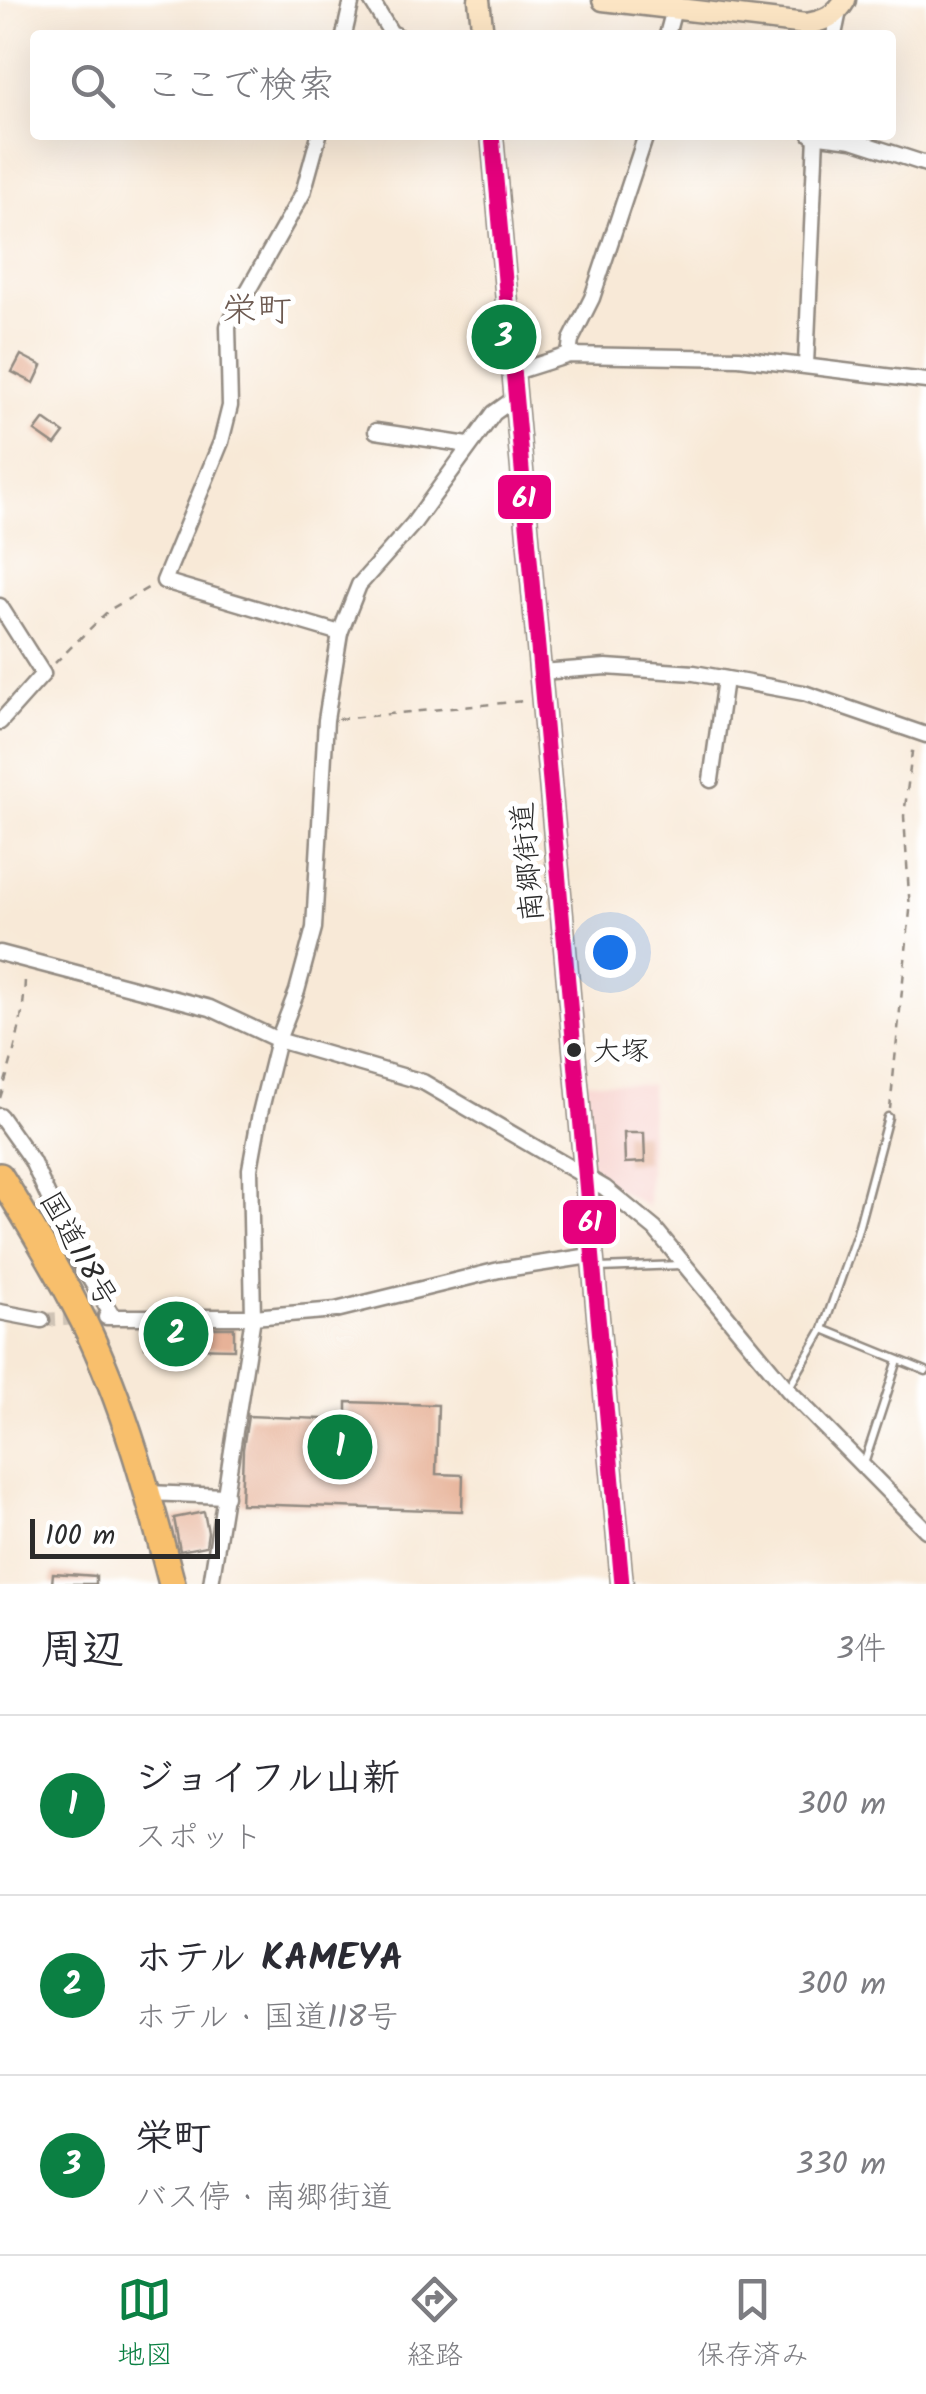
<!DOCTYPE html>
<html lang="ja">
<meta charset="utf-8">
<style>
body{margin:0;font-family:Kalam,"Klee One",sans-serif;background:#f7f7f7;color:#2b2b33}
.scale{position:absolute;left:30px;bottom:25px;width:190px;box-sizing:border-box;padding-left:10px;border:5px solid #2b2b2b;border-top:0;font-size:28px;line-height:35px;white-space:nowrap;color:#2b2b2b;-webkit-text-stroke:8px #fff;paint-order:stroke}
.you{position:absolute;left:610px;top:952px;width:35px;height:35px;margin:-25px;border:8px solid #fff;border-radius:50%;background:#1a73e8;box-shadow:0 0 0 15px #1a73e833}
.badge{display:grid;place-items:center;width:65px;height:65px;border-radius:50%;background:#0b8043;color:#fff;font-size:32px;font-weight:700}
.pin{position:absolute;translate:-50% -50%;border:5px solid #fff;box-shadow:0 2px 10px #0006}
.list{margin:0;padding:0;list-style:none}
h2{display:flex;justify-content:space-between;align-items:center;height:130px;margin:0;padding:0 40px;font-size:42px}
h2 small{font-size:32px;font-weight:400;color:#7c7c81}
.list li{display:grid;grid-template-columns:65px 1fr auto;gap:30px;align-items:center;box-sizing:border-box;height:180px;padding:0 40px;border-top:2px solid #e1e1e2}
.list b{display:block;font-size:38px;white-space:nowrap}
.list p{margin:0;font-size:32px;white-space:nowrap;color:#7c7c81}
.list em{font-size:32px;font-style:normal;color:#7c7c81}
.icon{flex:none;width:55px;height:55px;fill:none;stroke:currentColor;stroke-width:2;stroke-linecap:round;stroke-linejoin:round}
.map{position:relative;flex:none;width:926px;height:1584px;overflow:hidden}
.search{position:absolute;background:#fff;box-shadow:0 10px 40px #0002;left:30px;right:30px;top:30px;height:110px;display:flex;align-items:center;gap:25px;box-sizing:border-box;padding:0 35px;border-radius:10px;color:#7c7c81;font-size:38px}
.sheet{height:670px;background:#fff}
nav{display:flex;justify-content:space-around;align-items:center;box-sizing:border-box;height:140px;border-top:2px solid #e1e1e2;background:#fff;font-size:28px;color:#7c7c81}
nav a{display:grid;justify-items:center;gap:5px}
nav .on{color:#0b8043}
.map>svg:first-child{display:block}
.built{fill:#f7d0cb}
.building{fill:#e7b298}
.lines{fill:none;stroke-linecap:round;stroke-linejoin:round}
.street-tunnel{stroke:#cfc3b5;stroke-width:14;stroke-dasharray:14 7;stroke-linecap:butt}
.lane-casing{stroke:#928a81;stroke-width:11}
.street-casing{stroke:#928a81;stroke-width:19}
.secondary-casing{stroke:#928a81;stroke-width:25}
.highway-casing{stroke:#928a81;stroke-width:30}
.path{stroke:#928a81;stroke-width:2.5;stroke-dasharray:8 8;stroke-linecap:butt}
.lane{stroke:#fff;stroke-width:6}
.street{stroke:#fff;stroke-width:14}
.secondary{stroke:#fce5c4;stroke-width:20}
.highway{stroke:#f8bf6c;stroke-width:25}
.bus-1-casing{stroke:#fff;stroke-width:22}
.bus-1{stroke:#e5007d;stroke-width:15}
.bus-dot{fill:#2b2b2b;stroke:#fff;stroke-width:4}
.labels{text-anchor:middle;stroke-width:10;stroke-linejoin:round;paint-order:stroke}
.bus-label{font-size:28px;fill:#2b2b2b;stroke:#fff;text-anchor:start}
.street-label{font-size:30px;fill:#2b2b2b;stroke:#fff}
.quarter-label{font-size:35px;fill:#6d5a51;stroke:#fff}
.line-badge{stroke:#fff;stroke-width:4}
.badge-label{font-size:28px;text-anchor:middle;font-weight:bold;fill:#fff}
</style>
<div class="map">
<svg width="926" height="1584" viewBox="0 0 926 1584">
<rect width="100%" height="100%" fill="#fff"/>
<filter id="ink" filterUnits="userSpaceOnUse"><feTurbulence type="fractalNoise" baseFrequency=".01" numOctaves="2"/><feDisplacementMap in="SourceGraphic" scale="20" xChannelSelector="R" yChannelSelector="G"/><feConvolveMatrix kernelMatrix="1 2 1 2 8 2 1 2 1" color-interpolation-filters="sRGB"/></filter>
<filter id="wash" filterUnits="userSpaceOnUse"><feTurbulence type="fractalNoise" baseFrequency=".0048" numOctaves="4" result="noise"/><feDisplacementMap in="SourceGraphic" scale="40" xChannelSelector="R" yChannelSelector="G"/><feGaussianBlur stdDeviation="2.25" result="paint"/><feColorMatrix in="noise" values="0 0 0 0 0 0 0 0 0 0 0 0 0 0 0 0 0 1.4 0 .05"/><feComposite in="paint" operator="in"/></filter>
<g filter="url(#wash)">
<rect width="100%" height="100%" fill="#f8e9d7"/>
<!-- built -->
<path class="built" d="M580,1081l71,4 -3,122 -60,-35z"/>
<g id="blocks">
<!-- building -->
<g class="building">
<path d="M21,355l21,11 -8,17 -22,-11z"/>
<path d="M44,419l20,14 -9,12 -20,-14z"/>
<path d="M624,1133h20l1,29 -20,1z"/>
<path d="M145,1328h89v21l-89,-2z"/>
<path d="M347,1402l91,3 -2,69 27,1 -1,36 -221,-7 2,-55 5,-33 99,4z"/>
<path d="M204,1512l4,20 -2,14 -26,5 -6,-33z"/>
<path d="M53,1573l43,3v8h-44z"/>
</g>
</g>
</g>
<g filter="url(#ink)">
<use href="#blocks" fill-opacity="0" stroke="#928a81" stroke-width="2.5"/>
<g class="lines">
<!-- street-tunnel -->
<path class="street-tunnel" d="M42,1320l64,-3"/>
<!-- lane casing -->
<g class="lane-casing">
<g id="lane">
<path d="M599,1268l82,-3"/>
<path d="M823,1329l103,42"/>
<path d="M788,1389l35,-60 34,-96 31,-116"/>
<path d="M864,1464l34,-104"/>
</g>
</g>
<!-- street casing -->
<g class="street-casing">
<g id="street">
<path d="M371,0l20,33 5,2"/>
<path d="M344,35l8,-35"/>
<path d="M667,35l9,-33"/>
<path d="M834,35l5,-24"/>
<path d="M319,135l-16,58 -75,133 2,80 -9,36 -57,139 176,52"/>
<path d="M811,135l41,5 74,24"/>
<path d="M569,355l2,-15 21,-42 54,-163"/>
<path d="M806,365l10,-230"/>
<path d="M512,373l57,-18 170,3 187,23"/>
<path d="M376,431l92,14"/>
<path d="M0,606l43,68 -43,48"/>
<path d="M541,672l65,-5 88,6 110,20 122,42"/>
<path d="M711,780l14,-101"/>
<path d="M0,953l210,55 68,32 145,42 182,106 50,41 133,161 138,140"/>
<path d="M0,1116l32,45 42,92 39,64"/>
<path d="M0,1312l42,8"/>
<path d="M106,1317h147l83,-7 163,-40 91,-14"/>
<path d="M146,1493l80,3"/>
<path d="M211,1584l42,-267 -3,-148 10,-56 18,-73 19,-49 17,-63 12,-208 14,-87 19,-48 54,-61 81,-111 21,-15"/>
</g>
</g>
<!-- secondary casing -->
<g class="secondary-casing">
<g id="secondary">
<path d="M479,0l4,35"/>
<path d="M603,0l203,24c18,-3 30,-8 39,-24"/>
<path d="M492,135l130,1449"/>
</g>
</g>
<!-- highway casing -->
<g class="highway-casing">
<path id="highway" d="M0,1176c30,48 59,96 84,146 40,82 65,174 88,262"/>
</g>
<!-- path -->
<g class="path">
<path d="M55,663l54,-53 44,-25"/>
<path d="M338,719l186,-18"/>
<path d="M0,1098c13,-41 25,-81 25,-124"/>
<path d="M890,1109l20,-198 -6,-95 9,-72"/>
</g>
<!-- lane -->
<use href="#lane" class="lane"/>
<!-- street -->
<use href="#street" class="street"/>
<!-- secondary -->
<use href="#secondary" class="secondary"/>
<!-- highway -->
<use href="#highway" class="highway"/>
<!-- bus-1 casing -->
<g class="bus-1-casing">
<path id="bus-1" d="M492,135l130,1449"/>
</g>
<!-- bus-1 -->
<use href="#bus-1" class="bus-1"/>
</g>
</g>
<!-- markers -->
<circle class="bus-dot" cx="574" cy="1050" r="9"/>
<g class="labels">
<!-- bus labels -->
<g class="bus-label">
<text x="593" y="1060">大塚</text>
</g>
<!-- street labels -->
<g class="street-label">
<text transform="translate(527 862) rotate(-95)" y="10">南郷街道</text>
<text transform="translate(79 1249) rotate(61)" y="10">国道118号</text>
</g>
<!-- quarter labels -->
<g class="quarter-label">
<text x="257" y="321">栄町</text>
</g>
</g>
<g class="line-badge">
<rect x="496" y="473" width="57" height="48" rx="10" fill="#e5007d"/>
<rect x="561" y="1198" width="57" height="48" rx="10" fill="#e5007d"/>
</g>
<g class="badge-label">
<text x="524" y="507">61</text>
<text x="590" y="1231">61</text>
</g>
</svg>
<div class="scale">100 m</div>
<div class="you"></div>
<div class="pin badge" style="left:340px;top:1447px">1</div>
<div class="pin badge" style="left:176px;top:1334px">2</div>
<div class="pin badge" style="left:504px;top:337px">3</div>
<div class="search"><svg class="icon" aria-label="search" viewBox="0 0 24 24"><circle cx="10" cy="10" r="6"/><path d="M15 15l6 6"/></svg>ここで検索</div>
</div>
<section class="sheet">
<h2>周辺<small>3件</small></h2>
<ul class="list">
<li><span class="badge">1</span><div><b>ジョイフル山新</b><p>スポット</p></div><em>300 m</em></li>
<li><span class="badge">2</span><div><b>ホテル KAMEYA</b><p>ホテル · 国道118号</p></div><em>300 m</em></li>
<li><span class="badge">3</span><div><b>栄町</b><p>バス停 · 南郷街道</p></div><em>330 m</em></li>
</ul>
</section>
<nav>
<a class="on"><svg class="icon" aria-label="map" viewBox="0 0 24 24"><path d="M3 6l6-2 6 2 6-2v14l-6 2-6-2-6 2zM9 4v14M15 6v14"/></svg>地図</a>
<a><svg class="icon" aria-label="directions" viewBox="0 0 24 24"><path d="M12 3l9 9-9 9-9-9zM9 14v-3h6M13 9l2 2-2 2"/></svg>経路</a>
<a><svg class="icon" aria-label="saved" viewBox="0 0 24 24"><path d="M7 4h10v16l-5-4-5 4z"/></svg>保存済み</a>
</nav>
